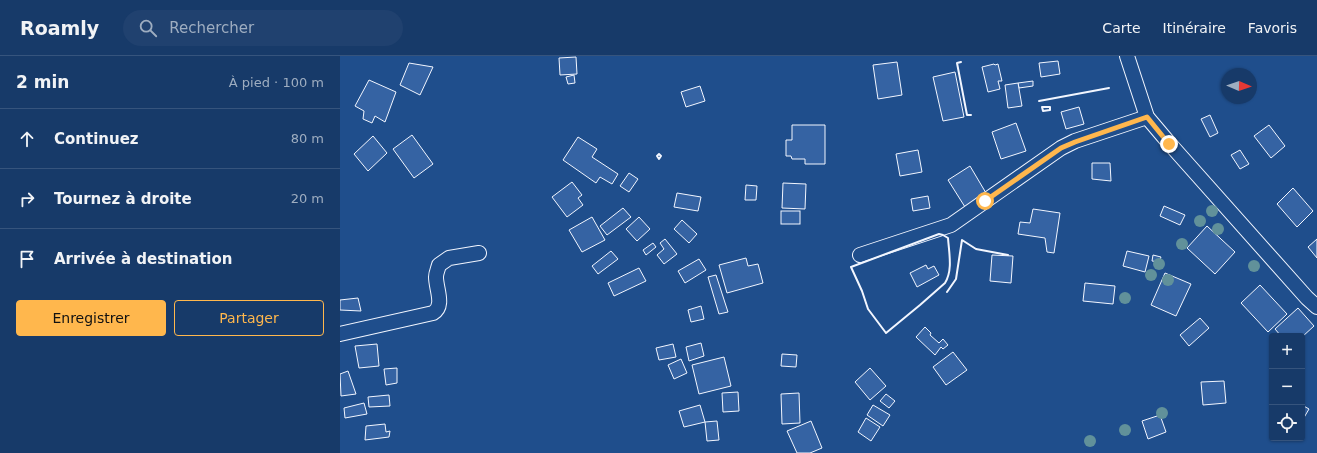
<!DOCTYPE html>
<html lang="fr">
<meta charset="utf-8">
<style>
body{margin:0;font-family:"DejaVu Sans",sans-serif;background:#20416f;color:#f1f3f6}
.controls{position:absolute;right:12px;bottom:12px;display:grid;overflow:hidden;border-radius:4px;box-shadow:0 1px 3px #0004}
.controls button{width:36px;height:36px;display:grid;place-items:center;padding:0;border:0;border-bottom:1px solid #36547d;background:#173a69;color:#f1f3f6;font:20px sans-serif}
.compass{position:absolute;left:881px;top:12px;width:36px;height:36px;border-radius:50%;background:#173a69;box-shadow:0 1px 3px #0004;rotate:92deg}
.stop{position:absolute;width:12px;height:12px;margin:-9px;border:3px solid #ffb74d;border-radius:50%;background:#fff}
.stop.end{background:#ffb74d;border-color:#fff;box-shadow:0 1px 4px #0008}
.list{margin:0;padding:0;list-style:none}
h2{display:flex;justify-content:space-between;align-items:center;height:52px;margin:0;padding:0 16px;font-size:17px}
h2 small{font-size:13px;font-weight:400;color:#9eadc0}
.list li{display:grid;grid-template-columns:26px 1fr auto;gap:12px;align-items:center;box-sizing:border-box;height:60px;padding:0 16px;border-top:1px solid #36547d}
.list b{display:block;font-size:15px;white-space:nowrap}
.list em{font-size:13px;font-style:normal;color:#9eadc0}
.actions{display:flex;gap:8px;padding:12px 16px}
.actions a{flex:1;padding:9px 0;border:1px solid #ffb74d;border-radius:4px;text-align:center;font-size:14px;color:#ffb74d}
.actions .main{background:#ffb74d;color:#111}
.icon{flex:none;width:22px;height:22px;fill:none;stroke:currentColor;stroke-width:2;stroke-linecap:round;stroke-linejoin:round}
.map{position:relative;flex:none;width:977px;height:397px;overflow:hidden}
header{display:flex;align-items:center;gap:24px;box-sizing:border-box;height:56px;padding:0 20px;background:#173a69;border-bottom:1px solid #36547d}
header strong{font-size:19px}
nav{display:flex;gap:22px;margin-inline-start:auto;font-size:14px}
.search{width:280px;height:36px;background:#20416f;display:flex;align-items:center;gap:10px;box-sizing:border-box;padding:0 14px;border-radius:22px;color:#9eadc0;font-size:15px}
main{display:flex}
aside{flex:1;background:#173a69}
.map>svg:first-child{display:block}
.building{fill:#3563a3;stroke:#f2f6ff}
.lines{fill:none;stroke-linecap:round;stroke-linejoin:round}
.minor-casing{stroke:#f2f6ff;stroke-width:16}
.minor{stroke:#1f4e8c;stroke-width:14}
.wall{stroke:#f2f6ff;stroke-width:2}
.tree{fill:#61919a}
.route{stroke:#ffb74d;stroke-width:5}
</style>
<header>
<strong>Roamly</strong>
<div class="search"><svg class="icon" aria-label="search" viewBox="0 0 24 24"><circle cx="10" cy="10" r="6"/><path d="M15 15l6 6"/></svg>Rechercher</div>
<nav><a>Carte</a><a>Itinéraire</a><a>Favoris</a></nav>
</header>
<main>
<aside>
<h2>2 min<small>À pied · 100 m</small></h2>
<ul class="list">
<li><svg class="icon" aria-label="ahead" viewBox="0 0 24 24"><path d="M12 20V5M6 11l6-6 6 6"/></svg><div><b>Continuez</b></div><em>80 m</em></li>
<li><svg class="icon" aria-label="right" viewBox="0 0 24 24"><path d="M7 20v-9h11M14 6l5 5-5 5"/></svg><div><b>Tournez à droite</b></div><em>20 m</em></li>
<li><svg class="icon" aria-label="arrive" viewBox="0 0 24 24"><path d="M6 21V4h12l-3 4 3 4H6"/></svg><div><b>Arrivée à destination</b></div></li>
</ul>
<div class="actions"><a class="main">Enregistrer</a><a>Partager</a></div>
</aside>
<div class="map">
<svg width="977" height="397" viewBox="0 0 977 397">
<rect width="100%" height="100%" fill="#1f4e8c"/>
<!-- building -->
<g class="building">
<path d="M236,1l1,17 -17,1 -1,-17z"/>
<path d="M718,5l2,13 -19,3 -2,-14z"/>
<path d="M557,6l5,33 -24,4 -5,-34z"/>
<path d="M69,7l24,4 -13,28 -20,-10z"/>
<path d="M654,8l1,1 3,-1 4,17h-4l2,8 -12,3 -6,-25z"/>
<path d="M615,16l9,45 -21,4 -10,-44z"/>
<path d="M234,19l1,8 -7,1 -2,-7z"/>
<path d="M29,24l27,12 -11,30 -10,-6 -3,7 -9,-4 1,-8 -9,-5z"/>
<path d="M693,25v5l-14,2 -1,-5z"/>
<path d="M678,27l4,23 -14,2 -3,-23z"/>
<path d="M360,30l5,15 -19,6 -5,-15z"/>
<path d="M739,51l5,17 -18,5 -5,-17z"/>
<path d="M870,59l8,18 -8,4 -9,-18z"/>
<path d="M676,67l10,28 -25,8 -9,-27z"/>
<path d="M452,69h33v39h-20v-5h-13l-1,-3h-5v-16h6z"/>
<path d="M929,69l16,21 -14,12 -17,-22z"/>
<path d="M72,79l21,29 -19,14 -21,-29z"/>
<path d="M33,80l14,17 -19,18 -14,-17z"/>
<path d="M238,81l19,12 -5,8 26,17 -6,10 -12,-7 -4,6 -33,-23z"/>
<path d="M578,94l4,22 -22,4 -4,-22z"/>
<path d="M900,94l9,14 -9,5 -9,-14z"/>
<path d="M752,107h18l1,18 -19,-2z"/>
<path d="M630,110l16,27 -21,14 -17,-27z"/>
<path d="M289,117l9,6 -9,13 -9,-6z"/>
<path d="M232,126l10,13 -4,3 5,7 -16,12 -15,-20z"/>
<path d="M443,127l23,1 -1,25 -23,-1z"/>
<path d="M406,129l11,1 -1,14h-11z"/>
<path d="M953,132l20,23 -16,16 -20,-23z"/>
<path d="M337,137l24,4 -3,14 -24,-4z"/>
<path d="M588,140l2,12 -17,3 -2,-12z"/>
<path d="M824,150l21,9 -5,10 -20,-9z"/>
<path d="M283,152l8,9 -24,18 -7,-9z"/>
<path d="M693,153l27,4 -6,40 -7,-1 -2,-14 -27,-4 2,-12 10,1z"/>
<rect x="441" y="155" width="19" height="13"/>
<path d="M252,161l13,23 -23,12 -13,-22z"/>
<path d="M299,161l11,12 -13,12 -11,-12z"/>
<path d="M342,164l15,14 -8,9 -15,-14z"/>
<path d="M867,170l28,26 -20,22 -28,-26z"/>
<path d="M325,183l12,15 -13,10 -7,-9 7,-6 -4,-6z"/>
<path d="M977,183v19l-9,-11z"/>
<path d="M313,187l3,4 -10,8 -3,-5z"/>
<path d="M271,195l7,8 -20,15 -6,-8z"/>
<path d="M787,195l22,5 -4,16 -22,-6z"/>
<path d="M652,199l21,1 -2,27 -21,-2z"/>
<path d="M813,199l8,2 -2,5 -7,-1z"/>
<path d="M406,202l2,8 10,-2 5,19 -36,10 -8,-28z"/>
<path d="M359,203l7,11 -21,13 -7,-12z"/>
<path d="M586,209l2,4 6,-3 5,9 -22,12 -7,-14z"/>
<path d="M299,212l7,13 -32,15 -6,-13z"/>
<path d="M825,217l26,11 -15,32 -25,-11z"/>
<path d="M376,219l12,37 -9,2 -11,-37z"/>
<path d="M745,227l30,3 -2,18 -30,-3z"/>
<path d="M920,229l27,29 -19,18 -27,-29z"/>
<path d="M18,242l3,13 -21,-1v-10z"/>
<path d="M361,250l3,13 -13,3 -3,-12z"/>
<path d="M958,252l16,18 -12,11v-1h-21l-6,-7z"/>
<path d="M860,262l9,10 -20,18 -9,-11z"/>
<path d="M585,271l6,6 -1,2 9,8 4,-4 5,6 -5,4 -2,-2 -6,8 -19,-18z"/>
<path d="M361,287l3,13 -15,5 -3,-14z"/>
<path d="M37,288l2,22 -20,2 -4,-22z"/>
<path d="M333,288l3,13 -17,3 -3,-12z"/>
<path d="M613,296l14,18 -21,15 -13,-18z"/>
<path d="M442,298l15,1 -1,12 -15,-1z"/>
<path d="M384,301l7,29 -32,8 -7,-29z"/>
<path d="M341,303l6,14 -13,6 -6,-14z"/>
<path d="M57,312v15l-11,2 -2,-16z"/>
<path d="M530,312l16,18 -16,14 -15,-18z"/>
<path d="M8,315l8,23 -15,2 -1,-22z"/>
<path d="M884,325l2,22 -23,2 -2,-23z"/>
<path d="M398,336l1,19 -16,1 -1,-19z"/>
<path d="M459,337l1,30 -18,1 -1,-30z"/>
<path d="M546,338l9,7 -6,7 -9,-7z"/>
<path d="M49,339l1,11 -21,1 -1,-10z"/>
<path d="M24,347l3,11 -22,4 -1,-10z"/>
<path d="M360,349l5,17 -21,5 -5,-16z"/>
<path d="M533,349l17,10 -7,11 -16,-11z"/>
<path d="M962,349l7,4 -7,12z"/>
<path d="M820,359l6,17 -18,7 -6,-18z"/>
<path d="M526,362l14,9 -9,14 -13,-9z"/>
<path d="M377,365l2,19 -12,1 -2,-19z"/>
<path d="M471,365l11,27 -12,5h-13l-10,-22z"/>
<path d="M45,368l1,8 4,-1 -1,6 -24,3 1,-14z"/>
</g>
<g class="lines">
<!-- minor casing -->
<g class="minor-casing">
<g id="minor">
<path d="M787,0l20,61 22,26 138,155 10,9"/>
<path d="M520,199l91,-30 110,-77 14,-7 72,-24"/>
<path d="M0,278l93,-21c12,-7 3,-24 3,-36 0,-4 2,-8 3,-12l10,-7 30,-5"/>
</g>
</g>
<!-- minor -->
<use href="#minor" class="minor"/>
<!-- wall -->
<g class="wall">
<path d="M621,6l-4,1 10,52h4"/>
<path d="M699,45l70,-13"/>
<path d="M702,51h8v3l-7,1z"/>
<path d="M319,98l2,2 -2,3 -2,-3z"/>
<path d="M599,178l4,1 5,3c1,15 5,32 -3,45l-25,22 -34,28 -18,-24 -6,-18 -11,-24z"/>
<path d="M607,236l9,-13 6,-39 14,9 32,6"/>
</g>
</g>
<!-- trees -->
<g class="tree">
<circle cx="872" cy="155" r="6"/>
<circle cx="860" cy="165" r="6"/>
<circle cx="878" cy="173" r="6"/>
<circle cx="842" cy="188" r="6"/>
<circle cx="819" cy="208" r="6"/>
<circle cx="914" cy="210" r="6"/>
<circle cx="811" cy="219" r="6"/>
<circle cx="828" cy="224" r="6"/>
<circle cx="785" cy="242" r="6"/>
<circle cx="822" cy="357" r="6"/>
<circle cx="785" cy="374" r="6"/>
<circle cx="750" cy="385" r="6"/>
</g>
<g class="lines">
<!-- route -->
<path class="route" d="M645,145l76,-53 14,-6 72,-25 22,27"/>
</g>
</svg>
<div class="controls">
<button>+</button>
<button>−</button>
<button><svg class="icon" aria-label="locate" viewBox="0 0 24 24"><circle cx="12" cy="12" r="6"/><path d="M12 2v4M12 18v4M2 12h4M18 12h4"/></svg></button>
</div>
<svg class="compass" viewBox="-18 -18 36 36"><path d="M0-13l5 13h-10z" fill="#e53935"/><path d="M0 13l5-13h-10z" fill="#9eadc0"/></svg>
<div class="stop" style="left:645px;top:145px"></div>
<div class="stop end" style="left:829px;top:88px"></div>
</div>
</main>
